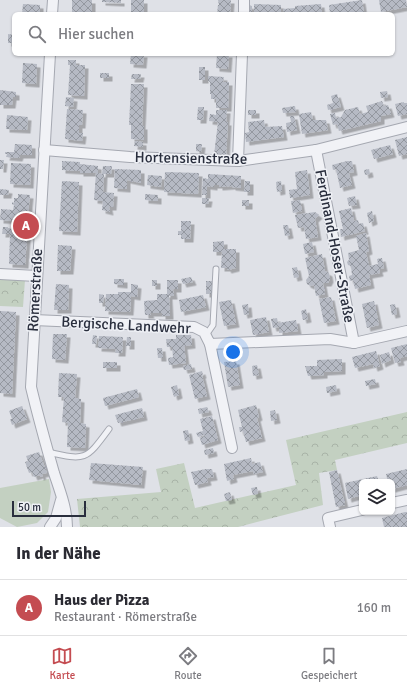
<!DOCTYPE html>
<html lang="de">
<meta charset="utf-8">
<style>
body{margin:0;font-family:Signika,sans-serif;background:#f2f2f3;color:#2b2b33}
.controls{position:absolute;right:12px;bottom:12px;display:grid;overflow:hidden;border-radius:6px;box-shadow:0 1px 3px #0004}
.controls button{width:36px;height:36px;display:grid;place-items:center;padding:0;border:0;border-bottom:1px solid #e1e1e2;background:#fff;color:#2b2b33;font:20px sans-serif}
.scale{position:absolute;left:12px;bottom:10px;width:74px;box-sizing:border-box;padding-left:4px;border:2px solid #292e3d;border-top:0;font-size:11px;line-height:14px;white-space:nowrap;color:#292e3d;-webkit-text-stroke:3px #eef0f5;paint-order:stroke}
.you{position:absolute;left:233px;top:352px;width:14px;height:14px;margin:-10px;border:3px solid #fff;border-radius:50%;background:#1a73e8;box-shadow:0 0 0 6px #1a73e833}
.badge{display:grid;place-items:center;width:26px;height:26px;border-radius:50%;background:#c44c51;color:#fff;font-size:13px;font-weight:700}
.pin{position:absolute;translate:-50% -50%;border:2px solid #fff;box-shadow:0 1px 4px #0006}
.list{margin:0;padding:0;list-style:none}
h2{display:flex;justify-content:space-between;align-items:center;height:52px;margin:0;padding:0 16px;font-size:17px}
h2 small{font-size:13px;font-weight:400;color:#7c7c81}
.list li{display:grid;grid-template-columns:26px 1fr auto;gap:12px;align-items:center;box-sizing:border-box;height:56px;padding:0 16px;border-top:1px solid #e1e1e2}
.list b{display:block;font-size:15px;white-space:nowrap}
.list p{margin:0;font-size:13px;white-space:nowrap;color:#7c7c81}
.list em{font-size:13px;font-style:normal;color:#7c7c81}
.icon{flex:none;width:22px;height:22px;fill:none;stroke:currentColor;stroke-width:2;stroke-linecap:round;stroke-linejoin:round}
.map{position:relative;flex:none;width:407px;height:527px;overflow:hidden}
.search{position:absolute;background:#fff;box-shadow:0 1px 3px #0004;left:12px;right:12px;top:12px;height:44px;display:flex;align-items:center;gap:10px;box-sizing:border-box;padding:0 14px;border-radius:6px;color:#7c7c81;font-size:15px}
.sheet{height:108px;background:#fff}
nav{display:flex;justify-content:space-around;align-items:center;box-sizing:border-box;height:56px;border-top:1px solid #e1e1e2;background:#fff;font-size:11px;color:#7c7c81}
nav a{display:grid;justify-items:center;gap:2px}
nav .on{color:#c44c51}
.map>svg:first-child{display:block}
.grass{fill:#c3d0c1}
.park{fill:url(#park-crowns)}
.building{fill:url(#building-cross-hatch);filter:url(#shadow)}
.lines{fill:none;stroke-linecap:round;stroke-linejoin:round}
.lane-casing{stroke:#a5a8b1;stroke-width:7}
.street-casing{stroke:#a5a8b1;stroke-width:12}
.lane{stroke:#f1f2f6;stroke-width:5}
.street{stroke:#f1f2f6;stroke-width:10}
.labels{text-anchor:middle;stroke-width:3;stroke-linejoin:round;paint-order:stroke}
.street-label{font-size:15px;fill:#292e3d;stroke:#eef0f5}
</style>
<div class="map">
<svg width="407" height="527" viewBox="0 0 407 527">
<defs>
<pattern id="park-crowns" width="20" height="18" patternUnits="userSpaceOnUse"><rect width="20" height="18" fill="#c3d0c1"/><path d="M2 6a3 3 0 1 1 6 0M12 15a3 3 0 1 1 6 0" fill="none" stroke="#a8b3a7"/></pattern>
<pattern id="building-cross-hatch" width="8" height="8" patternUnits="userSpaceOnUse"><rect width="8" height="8" fill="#b6bac4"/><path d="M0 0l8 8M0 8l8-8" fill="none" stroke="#9498a0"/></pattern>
<filter id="shadow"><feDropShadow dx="3.5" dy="3.5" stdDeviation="0" flood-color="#0004"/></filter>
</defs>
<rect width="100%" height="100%" fill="#dfe1e7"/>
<!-- grass -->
<path class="grass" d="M49,479l2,13 -3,20 -11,11 -20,4 -17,-9v-30z"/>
<!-- park -->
<g class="park">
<path d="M0,278l25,2 -2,27 -23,-1z"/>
<path d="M407,412v31l-72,17 2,10 -18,3 4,32 -85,22h-158l-3,-28 84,-7 -5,-23 28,-6 11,45 101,-23 -10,-45z"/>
</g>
<!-- building -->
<g class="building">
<rect x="72" y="0" width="20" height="14"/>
<path d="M102,0h19v3l-19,-1z"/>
<rect x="131" y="0" width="13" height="14"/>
<path d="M218,0h13l-1,14h-13l1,-9h1z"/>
<path d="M362,0l2,13 -7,1h-27l-1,-9z"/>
<path d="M379,0h27l1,7 -26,5z"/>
<path d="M23,4l17,1v9h-18z"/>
<path d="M254,4l27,1v9h-27z"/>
<path d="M321,4l1,10h-38l-1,-5 12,-1v-2z"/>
<path d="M247,5l5,1v8h-5z"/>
<path d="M8,34l6,1v8h-6z"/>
<path d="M131,54h13l-1,11 -13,-1z"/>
<path d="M217,54h12l-1,15 -12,-1z"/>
<path d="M68,60h8v5h9l-1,31 -16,-1 2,-30h-2z"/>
<path d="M23,63l14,1 -1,20 -14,-1z"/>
<rect x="199" y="67" width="6" height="13"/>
<rect x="100" y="73" width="9" height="5"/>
<path d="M132,74h9l-1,5h-9z"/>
<path d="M208,76l16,1 -1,5h6l-1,26h-12v-9h-5v-5h-1v-12l-2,-1z"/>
<path d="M131,84h13l-2,42h2v14l-13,-1v-14h-2z"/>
<path d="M0,90l16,2v5h-3l-1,8h-12z"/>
<path d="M387,91l1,6 -7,1 -1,-6z"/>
<path d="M337,94l4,13 -13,3 -1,-5 6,-2 -2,-7z"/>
<path d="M66,97l8,1 -1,9 -8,-1z"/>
<path d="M382,101l2,5 4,-1 3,9 -10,2v5l-42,10 -2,-7 -4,1 -3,-11 5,-1 1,5 5,-1 4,-7 13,-3 2,7 8,-2 -2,-6z"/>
<path d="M404,102v1h3v11l-9,2 -3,-12z"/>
<path d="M295,106l1,6 -13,1 -1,-5z"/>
<path d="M198,107h6l-1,13h-6z"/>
<path d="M67,109l16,1 -1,15h-3v8h4l-1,8 -17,-2z"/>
<path d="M216,110h11l-1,12h2l-2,34 -12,-1 4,-33 -9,-1 1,-7 6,1z"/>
<rect x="248" y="110" width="8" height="5"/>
<path d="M311,112l2,8h13l2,10 -26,4 -3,-20z"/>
<path d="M7,115l21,2 -1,13 -21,-1z"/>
<path d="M290,116h4l3,14 -10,2 -1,-9 5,-1z"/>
<path d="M264,120l1,7 17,-1 2,11 -38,5 -1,-9 4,-1 -1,-10z"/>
<path d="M407,137v17l-8,2 -4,-16z"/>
<path d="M135,141l8,1v5l-9,-1z"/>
<path d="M15,144l17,1v10h-12l-1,3 -13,-1 1,-3h-2v-2h9z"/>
<path d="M196,144h6l-1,8 -5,-1z"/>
<path d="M390,145l3,9 -19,5 -3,-9z"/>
<path d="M0,160h4l-1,9h-3z"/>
<path d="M62,161l18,1v2l18,2v7l4,1 1,-8h9l-1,8h-7l-1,18 11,1 -1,14h-4l1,5 -8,-2 1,-9 -9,-1 2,-27h-16v-2l-18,-1z"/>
<path d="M347,161h5l2,11 -5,1 3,12 -12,3 -4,-19 -3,1 -1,-5z"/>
<path d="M11,163l20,1 -1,21 -20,-1z"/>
<path d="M115,169l26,1v13l-14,-3v9l-13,-1z"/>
<path d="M369,169l1,5 -5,1 -1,-5z"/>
<path d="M307,170l3,25 -20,3 -1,-8 8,-1 -2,-17z"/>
<path d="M165,172l34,1 -1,21 -34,-2z"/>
<path d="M208,174l33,2v12l-9,-1v-1l-13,1v-2h-5v2l-7,-1v9h-5l1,-17 5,1z"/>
<path d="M148,175l14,1 -1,11 -14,-2z"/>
<path d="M62,181l17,1 -2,50 -18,-1z"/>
<path d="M245,181h5v11h-6z"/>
<path d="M281,181l1,10 -5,1 -1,-10z"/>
<path d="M0,189l9,1 -1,5h-8z"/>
<path d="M18,194l12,1 -2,20h-11v6l-17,-1 1,-11 12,1 1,-5 -2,-1v-2l2,1v-5h4z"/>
<path d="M145,194l13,1v6l-13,-1z"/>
<path d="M355,196l2,9 -8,1 -2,-8z"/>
<path d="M202,198h7l-1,6h-6z"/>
<rect x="242" y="200" width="7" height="6"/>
<path d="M300,200l2,11 -9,2 -2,-12z"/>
<path d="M351,208l3,13 4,-1 1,4 4,-1 2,8 -24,6 -1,-8h3l-4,-18z"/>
<path d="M372,211l2,10 -5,2 -2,-10z"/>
<path d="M315,212l4,3 -4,4 3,18 -12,2 -2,-12 -6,1 -3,-13z"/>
<path d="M181,221h10l-1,18h-9v-4h-3v-4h3z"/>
<path d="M14,223l14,1 -3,41 -16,-1 1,-30h-8l1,-7h5v1l6,1z"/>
<path d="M283,225h5l2,10 -5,1z"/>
<path d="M366,233l3,18 -3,1 3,14 9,-2 -1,-5 5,-1 2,10 -5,1 1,4 -11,2 2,10 -16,4 -2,-9 -3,1 -1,-5 3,-1 -1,-9 -3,-1 -1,-3 2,-2 -1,-7 11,-3 -3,-14z"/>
<path d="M224,241v8h12v19l-8,2 -1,-2h-6l1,-16h-9v-10z"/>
<path d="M312,242l2,10 -9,2 -2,-10z"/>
<path d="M58,245l14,1 -2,25h-13z"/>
<path d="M322,254l3,17 4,2 1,6 -2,4h-5l2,11 -9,2 -2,-11 -3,1 -4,-2 -1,-4 3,-4 -4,-18z"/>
<path d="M297,267l2,10 -5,1 -2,-10z"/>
<path d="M191,277l2,5 -10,2 -2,-5z"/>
<path d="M114,279h10v6l-10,-1z"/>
<rect x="152" y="280" width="5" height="6"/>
<path d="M167,280h11v9h-5l1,7h-5l1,20h-8v-3h-12l1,2h-6l-1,-14 13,-1v-6h10z"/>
<rect x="206" y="281" width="6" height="13"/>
<path d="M56,284l13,1 -1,25h-14z"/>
<path d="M131,284l7,1 -1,12 -6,-1 -1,16 -25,-1 1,-17h12v-2h13z"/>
<path d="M99,294l5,1 -1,8h-4z"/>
<path d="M203,295l3,12 -25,5 -2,-12z"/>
<path d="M331,297l5,24 -12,2 -5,-24z"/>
<path d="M231,300l5,24 -12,2 -5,-24z"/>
<path d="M374,301l5,24 -12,3 -5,-24z"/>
<path d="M248,304l1,10 -5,1 -2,-10z"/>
<path d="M395,304l2,10 -5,1 -2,-10z"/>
<path d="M306,309l2,10 -5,1 -2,-9z"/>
<path d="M0,311l16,1 -4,82 -12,-1z"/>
<path d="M266,317l3,15 -16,3 -3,-15z"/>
<path d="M277,318l1,5 18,-3 2,11 -19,2v-6l-6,1 -2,-9z"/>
<path d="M53,334h14l-2,26 -13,-1z"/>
<path d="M93,335l4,1 -1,8h-4z"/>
<path d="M176,335h15l1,10 -8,1 2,17 -17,2 -1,-7 5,-1 -1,-10h-5l-1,-8h10z"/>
<path d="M99,336l24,1 -1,16h-7l1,-4 -18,-1z"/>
<path d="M127,337h4v9h-5z"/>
<path d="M407,344v12l-7,2 1,4 -6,1 -4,-15z"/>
<path d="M157,348h5l1,10h-5z"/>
<path d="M376,351l4,15 -6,2 -1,-4 -18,4 -3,-11z"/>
<path d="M389,352l2,8 -9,4 -2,-9z"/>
<path d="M342,359v12l-18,1v3l-16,1 -3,-10h12v-6z"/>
<path d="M236,361l4,24 -12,2 -4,-25z"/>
<rect x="103" y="362" width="14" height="6"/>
<path d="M191,364l1,5 -8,1 -1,-4z"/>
<path d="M257,365l2,10 -6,1 -1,-10z"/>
<path d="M202,371l1,4h-1l5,21 -12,3 -6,-24z"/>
<path d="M59,373l18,1 -2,24 6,1 -1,24 6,1 -1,24 -18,-1 1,-24 -6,-1 2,-25h-6z"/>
<path d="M375,379l1,5 -10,2 -1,-5z"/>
<path d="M177,385l2,10 -5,2 -3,-10z"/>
<path d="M336,385l1,6 -10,2 -1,-6z"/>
<path d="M137,389l2,8 -34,9 -2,-8z"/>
<path d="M256,405l3,12 -2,1 5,20 -16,4 -3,-11 -3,1 -1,-5h3l-4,-17z"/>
<path d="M22,406l5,13 -15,6 -2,-6h2l-3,-8z"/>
<path d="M207,407l2,5 -10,2 -1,-5z"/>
<path d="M142,408l2,9 -26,6 -3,-8z"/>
<path d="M275,410l2,10 -6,1 -1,-10z"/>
<path d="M212,416l6,24 -16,5 -2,-7 5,-2 -1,-1 -6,2 -2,-4 7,-2 -3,-12z"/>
<path d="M188,430l2,10 -5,1 -2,-10z"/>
<path d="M213,448l1,5 -9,2 -1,-5z"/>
<path d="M39,452l8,21 -5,1 1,2 -3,1v-2l-6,2 -2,-5 -3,1 -4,-11 3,-1 -2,-5z"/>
<path d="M251,458l1,6 8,-2 3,10 -9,2 -1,-3 -20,4 1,4 -7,2 -3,-17z"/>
<path d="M91,463l52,4 -2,18 -52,-5z"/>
<path d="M206,469h6l2,8 -7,1 1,4 -13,3 -4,-13z"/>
<path d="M407,469v16l-15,4v-7h-4l-2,-8z"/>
<path d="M337,470l8,35 -9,2 -7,-35z"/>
<path d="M377,476l2,6h-17v13l-14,4 -3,-16z"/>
<path d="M257,487l1,7 -5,1 -2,-7z"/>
<path d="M230,492l2,8 -6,1 -2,-7z"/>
<path d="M405,512h2v15h-23l-2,-9z"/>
</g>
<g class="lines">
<!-- lane casing -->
<g class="lane-casing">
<g id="lane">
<path d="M206,335l7,-10 3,-56"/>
<path d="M48,452c38,9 38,8 61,-23"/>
</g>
</g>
<!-- street casing -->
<g class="street-casing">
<g id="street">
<path d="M52,14l1,-14"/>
<path d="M244,14v-14"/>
<path d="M50,54l-19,333c7,29 15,58 23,86 6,18 13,36 13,54"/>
<path d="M44,150l86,7 108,4 78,-11 91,-23"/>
<path d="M316,150l38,193"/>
<path d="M238,161l4,-107"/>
<path d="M0,274l36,2"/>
<path d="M34,320l160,7 10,5 6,12 120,-5 24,4 53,-12"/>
<path d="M210,344l22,104"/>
<path d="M392,503l15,-3"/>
<path d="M50,527l6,-9 5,-18"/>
<path d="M330,527l-2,-9 34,-8"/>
</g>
</g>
<!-- lane -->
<use href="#lane" class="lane"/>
<!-- street -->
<use href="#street" class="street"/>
</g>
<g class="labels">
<!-- street labels -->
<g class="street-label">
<text transform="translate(191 158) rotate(1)" y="5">Hortensienstraße</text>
<text transform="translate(335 246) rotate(79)" y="5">Ferdinand-Hoser-Straße</text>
<text transform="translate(35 290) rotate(-87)" y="5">Römerstraße</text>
<text transform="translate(126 325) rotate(3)" y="5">Bergische Landwehr</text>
</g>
</g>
</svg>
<div class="controls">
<button><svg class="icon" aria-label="layers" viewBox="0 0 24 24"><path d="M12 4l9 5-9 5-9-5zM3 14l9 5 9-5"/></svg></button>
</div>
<div class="scale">50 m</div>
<div class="you"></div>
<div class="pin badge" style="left:26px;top:226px">A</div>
<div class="search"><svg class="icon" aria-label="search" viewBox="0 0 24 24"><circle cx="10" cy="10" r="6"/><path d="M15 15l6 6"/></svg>Hier suchen</div>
</div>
<section class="sheet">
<h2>In der Nähe<small></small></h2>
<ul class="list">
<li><span class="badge">A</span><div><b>Haus der Pizza</b><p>Restaurant · Römerstraße</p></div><em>160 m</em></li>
</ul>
</section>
<nav>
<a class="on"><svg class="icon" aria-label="map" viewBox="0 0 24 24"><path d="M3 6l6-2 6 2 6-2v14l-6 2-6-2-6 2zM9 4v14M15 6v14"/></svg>Karte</a>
<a><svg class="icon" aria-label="directions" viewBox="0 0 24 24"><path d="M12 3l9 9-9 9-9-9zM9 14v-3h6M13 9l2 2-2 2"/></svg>Route</a>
<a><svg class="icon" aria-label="saved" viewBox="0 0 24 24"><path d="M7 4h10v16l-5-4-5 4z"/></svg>Gespeichert</a>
</nav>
